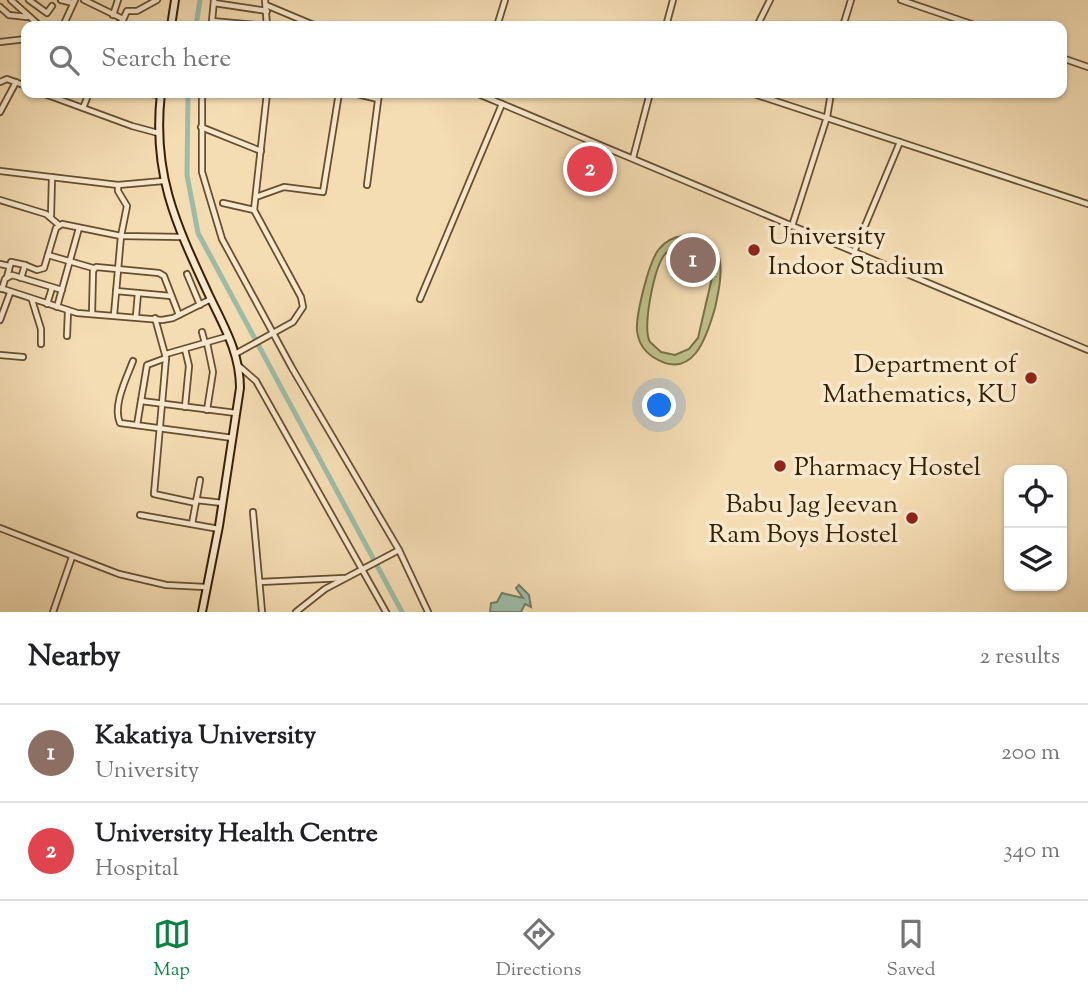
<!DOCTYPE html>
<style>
body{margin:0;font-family:"Sorts Mill Goudy",serif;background:#f6f6f6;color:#202124}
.controls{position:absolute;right:21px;bottom:21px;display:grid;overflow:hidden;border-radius:14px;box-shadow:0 2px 5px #0004}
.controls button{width:63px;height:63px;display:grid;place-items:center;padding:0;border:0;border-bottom:2px solid #e0e0e0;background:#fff;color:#202124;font:35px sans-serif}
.you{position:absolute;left:660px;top:406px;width:24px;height:24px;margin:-18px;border:5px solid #fff;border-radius:50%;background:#1a73e8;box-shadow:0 0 0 10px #1a73e833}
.badge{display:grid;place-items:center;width:46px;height:46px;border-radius:50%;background:#0b8043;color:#fff;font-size:23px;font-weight:700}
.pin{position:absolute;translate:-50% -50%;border:4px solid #fff;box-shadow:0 2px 7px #0006}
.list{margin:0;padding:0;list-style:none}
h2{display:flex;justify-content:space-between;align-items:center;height:91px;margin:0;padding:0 28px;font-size:30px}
h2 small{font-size:23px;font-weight:400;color:#757577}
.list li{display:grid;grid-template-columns:46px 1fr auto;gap:21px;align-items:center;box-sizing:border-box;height:98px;padding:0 28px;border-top:2px solid #e0e0e0}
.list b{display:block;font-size:26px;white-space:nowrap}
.list p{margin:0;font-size:23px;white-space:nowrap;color:#757577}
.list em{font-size:23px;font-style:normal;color:#757577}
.icon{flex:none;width:38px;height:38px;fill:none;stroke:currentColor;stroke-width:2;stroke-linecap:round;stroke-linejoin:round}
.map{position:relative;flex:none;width:1088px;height:612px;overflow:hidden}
.search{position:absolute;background:#fff;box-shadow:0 2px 5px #0004;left:21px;right:21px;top:21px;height:77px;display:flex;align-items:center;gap:18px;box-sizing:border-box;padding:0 24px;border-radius:14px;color:#757577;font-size:26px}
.sheet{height:287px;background:#fff}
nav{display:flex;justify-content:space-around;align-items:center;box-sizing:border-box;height:98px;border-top:2px solid #e0e0e0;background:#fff;font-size:19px;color:#757577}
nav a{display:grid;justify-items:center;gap:4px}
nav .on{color:#0b8043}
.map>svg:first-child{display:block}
.green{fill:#bebf8a;stroke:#7a7046;stroke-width:2;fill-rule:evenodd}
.water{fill:#9dbca7;stroke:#747e65;stroke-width:2}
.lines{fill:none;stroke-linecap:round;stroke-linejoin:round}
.canal{stroke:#9dbca7;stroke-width:5}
.street-casing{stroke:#664f2e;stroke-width:8}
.secondary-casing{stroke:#372001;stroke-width:10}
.street{stroke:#f8e8ce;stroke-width:4.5}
.secondary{stroke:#f8e8ce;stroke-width:6}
.poi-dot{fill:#8f2418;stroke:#f8e8ce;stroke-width:2.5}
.labels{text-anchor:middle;stroke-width:7;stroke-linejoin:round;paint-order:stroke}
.poi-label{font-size:26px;fill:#372001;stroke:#f8e8ce;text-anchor:start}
</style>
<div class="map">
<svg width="1088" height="612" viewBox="0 0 1088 612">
<rect width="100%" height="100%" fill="#f4dcb3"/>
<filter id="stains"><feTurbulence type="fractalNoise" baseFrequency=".00286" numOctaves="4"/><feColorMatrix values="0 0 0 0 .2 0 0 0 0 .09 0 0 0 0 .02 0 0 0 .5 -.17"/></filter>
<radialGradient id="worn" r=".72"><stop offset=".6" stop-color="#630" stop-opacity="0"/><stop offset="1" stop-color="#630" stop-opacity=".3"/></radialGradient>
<!-- green -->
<path class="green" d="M683,236c48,-1 39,40 32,72 -8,28 -22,75 -62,49 -9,-6 -15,-16 -16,-27 -1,-15 12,-71 23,-82 6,-7 14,-11 23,-12zM690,244l17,9 7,16 -16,69 -9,11 -14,6 -14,-3 -11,-10c-8,-15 4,-74 15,-88 6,-8 15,-10 25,-10z"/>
<!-- water -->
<path class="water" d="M519,585l10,10 2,12 -6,-3 -4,8h-31l1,-9 6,-1 5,-9 21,5 -7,-10z"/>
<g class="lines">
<!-- canal -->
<g class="canal">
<path d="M196,26l4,-26"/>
<path d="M188,93l-1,82 11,58 204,379"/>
</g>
<!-- street casing -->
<g class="street-casing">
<g id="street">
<path d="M11,0l29,26"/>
<path d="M29,0l18,13 5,-7"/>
<path d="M61,0l12,3"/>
<path d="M84,0l39,19"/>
<path d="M214,0l-2,21 55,5"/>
<path d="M265,0l2,26"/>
<path d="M901,0l76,26"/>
<path d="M214,3l53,8"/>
<path d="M266,5l50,21"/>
<path d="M0,7l9,8 18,2"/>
<path d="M113,15l5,-15"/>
<path d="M63,26l12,-26"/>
<path d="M115,26l7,-4 5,-11h10l20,-11"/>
<path d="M497,26l8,-26"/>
<path d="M666,26l7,-26"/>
<path d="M757,26l13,-26"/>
<path d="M843,26l8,-26"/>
<path d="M0,42l26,-3"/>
<path d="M1062,58l26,9"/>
<path d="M0,82l7,-3 19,7"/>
<path d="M42,93l90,33 26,7"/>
<path d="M142,93l18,2"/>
<path d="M202,93v79l20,67 70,129 107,182 29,62"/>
<path d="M353,93l25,6"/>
<path d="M476,93l612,257"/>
<path d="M751,93l337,111"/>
<path d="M83,108l6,-15"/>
<path d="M0,112l16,-30"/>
<path d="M201,127l60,24"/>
<path d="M633,158l17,-65"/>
<path d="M0,171l118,14 45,-4"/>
<path d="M367,185l12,-92"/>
<path d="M256,197l28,-10 39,5 16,-99"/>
<path d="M0,200l46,14 13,11"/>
<path d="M223,203l31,7"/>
<path d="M51,216l1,-39"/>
<path d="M792,226l35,-109 4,-24"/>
<path d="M854,252l46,-110"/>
<path d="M48,255l45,13"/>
<path d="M0,264l9,2"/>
<path d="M187,274l13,31"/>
<path d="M7,277l4,-15 14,3"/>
<path d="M21,278l4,-13 12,5 7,-2 12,-40 6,-4 59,12 61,1"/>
<path d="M0,288l77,25 85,7 11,-2 38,-19"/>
<path d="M2,289l3,-10 7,-4 50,15"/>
<path d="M116,291l55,5"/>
<path d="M420,299l82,-195"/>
<path d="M32,300l9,29v15"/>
<path d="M47,304l5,-16"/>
<path d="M57,307l22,-79"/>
<path d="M92,314l1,-43 3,-4 63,6 5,3 15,39"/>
<path d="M114,315l7,-79 6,-30 -9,-15v-6"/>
<path d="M136,316l2,-23"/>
<path d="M155,318l11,40 -12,136 42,9"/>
<path d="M0,320l10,-27"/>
<path d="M202,332l3,11"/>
<path d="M67,336l1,-25"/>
<path d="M207,343l6,29 -6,38"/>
<path d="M185,349l4,17 -4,41"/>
<path d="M237,353l56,-31 10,-15 -2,-10 -47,-87 13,-117"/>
<path d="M166,354l63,-18"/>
<path d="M0,355l23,2"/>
<path d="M133,361c-6,16 -21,45 -13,62l113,15"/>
<path d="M240,367l16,14 130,231"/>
<path d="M141,401l95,12"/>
<path d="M137,425l10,-60 19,-7"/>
<path d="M196,500l27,3"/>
<path d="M253,512l9,100"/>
<path d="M140,515l79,14"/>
<path d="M192,524l8,-44"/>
<path d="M0,528l119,46 47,11 39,2"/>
<path d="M260,582l84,-4"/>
<path d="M53,612l19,-55"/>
<path d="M296,612l29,-23 74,-39"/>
</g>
</g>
<!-- secondary casing -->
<g class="secondary-casing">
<g id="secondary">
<path d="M171,26l4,-26"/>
<path d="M161,93c-9,80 14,129 47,200 15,32 32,59 32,95l-21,138 -17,86"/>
</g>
</g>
<!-- street -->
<use href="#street" class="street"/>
<!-- secondary -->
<use href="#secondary" class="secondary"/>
</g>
<!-- markers -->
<g class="poi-dot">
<circle cx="754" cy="250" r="7"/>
<circle cx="1031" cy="378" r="7"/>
<circle cx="780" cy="466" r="7"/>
<circle cx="912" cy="518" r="7"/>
</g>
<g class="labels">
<!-- poi labels -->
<g class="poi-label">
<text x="768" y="244">University<tspan x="768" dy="30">Indoor Stadium</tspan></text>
<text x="1017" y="372" text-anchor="end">Department of<tspan x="1017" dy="30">Mathematics, KU</tspan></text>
<text x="794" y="475">Pharmacy Hostel</text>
<text x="898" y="512" text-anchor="end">Babu Jag Jeevan<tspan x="898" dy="30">Ram Boys Hostel</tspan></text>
</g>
</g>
<rect width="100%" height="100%" filter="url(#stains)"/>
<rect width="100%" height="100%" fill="url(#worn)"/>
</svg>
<div class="controls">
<button><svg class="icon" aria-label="locate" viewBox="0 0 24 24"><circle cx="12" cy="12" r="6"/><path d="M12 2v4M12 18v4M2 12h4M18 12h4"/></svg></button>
<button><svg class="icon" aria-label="layers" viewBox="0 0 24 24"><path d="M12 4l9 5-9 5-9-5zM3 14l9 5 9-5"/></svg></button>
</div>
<div class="you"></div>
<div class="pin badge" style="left:693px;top:260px;background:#8d6e63">1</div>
<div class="pin badge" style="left:590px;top:169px;background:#e0444e">2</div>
<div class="search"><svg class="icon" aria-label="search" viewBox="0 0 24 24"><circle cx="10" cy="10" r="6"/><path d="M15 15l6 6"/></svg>Search here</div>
</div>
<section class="sheet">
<h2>Nearby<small>2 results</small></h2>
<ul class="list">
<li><span class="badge" style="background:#8d6e63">1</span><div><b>Kakatiya University</b><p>University</p></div><em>200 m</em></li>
<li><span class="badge" style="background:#e0444e">2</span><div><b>University Health Centre</b><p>Hospital</p></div><em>340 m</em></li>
</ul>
</section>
<nav>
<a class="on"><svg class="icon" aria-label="map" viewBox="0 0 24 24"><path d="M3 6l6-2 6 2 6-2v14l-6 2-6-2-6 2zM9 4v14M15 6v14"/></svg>Map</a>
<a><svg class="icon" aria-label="directions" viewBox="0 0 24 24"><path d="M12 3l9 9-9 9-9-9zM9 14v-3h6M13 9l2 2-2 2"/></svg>Directions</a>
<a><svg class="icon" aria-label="saved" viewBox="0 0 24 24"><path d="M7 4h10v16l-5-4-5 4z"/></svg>Saved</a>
</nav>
